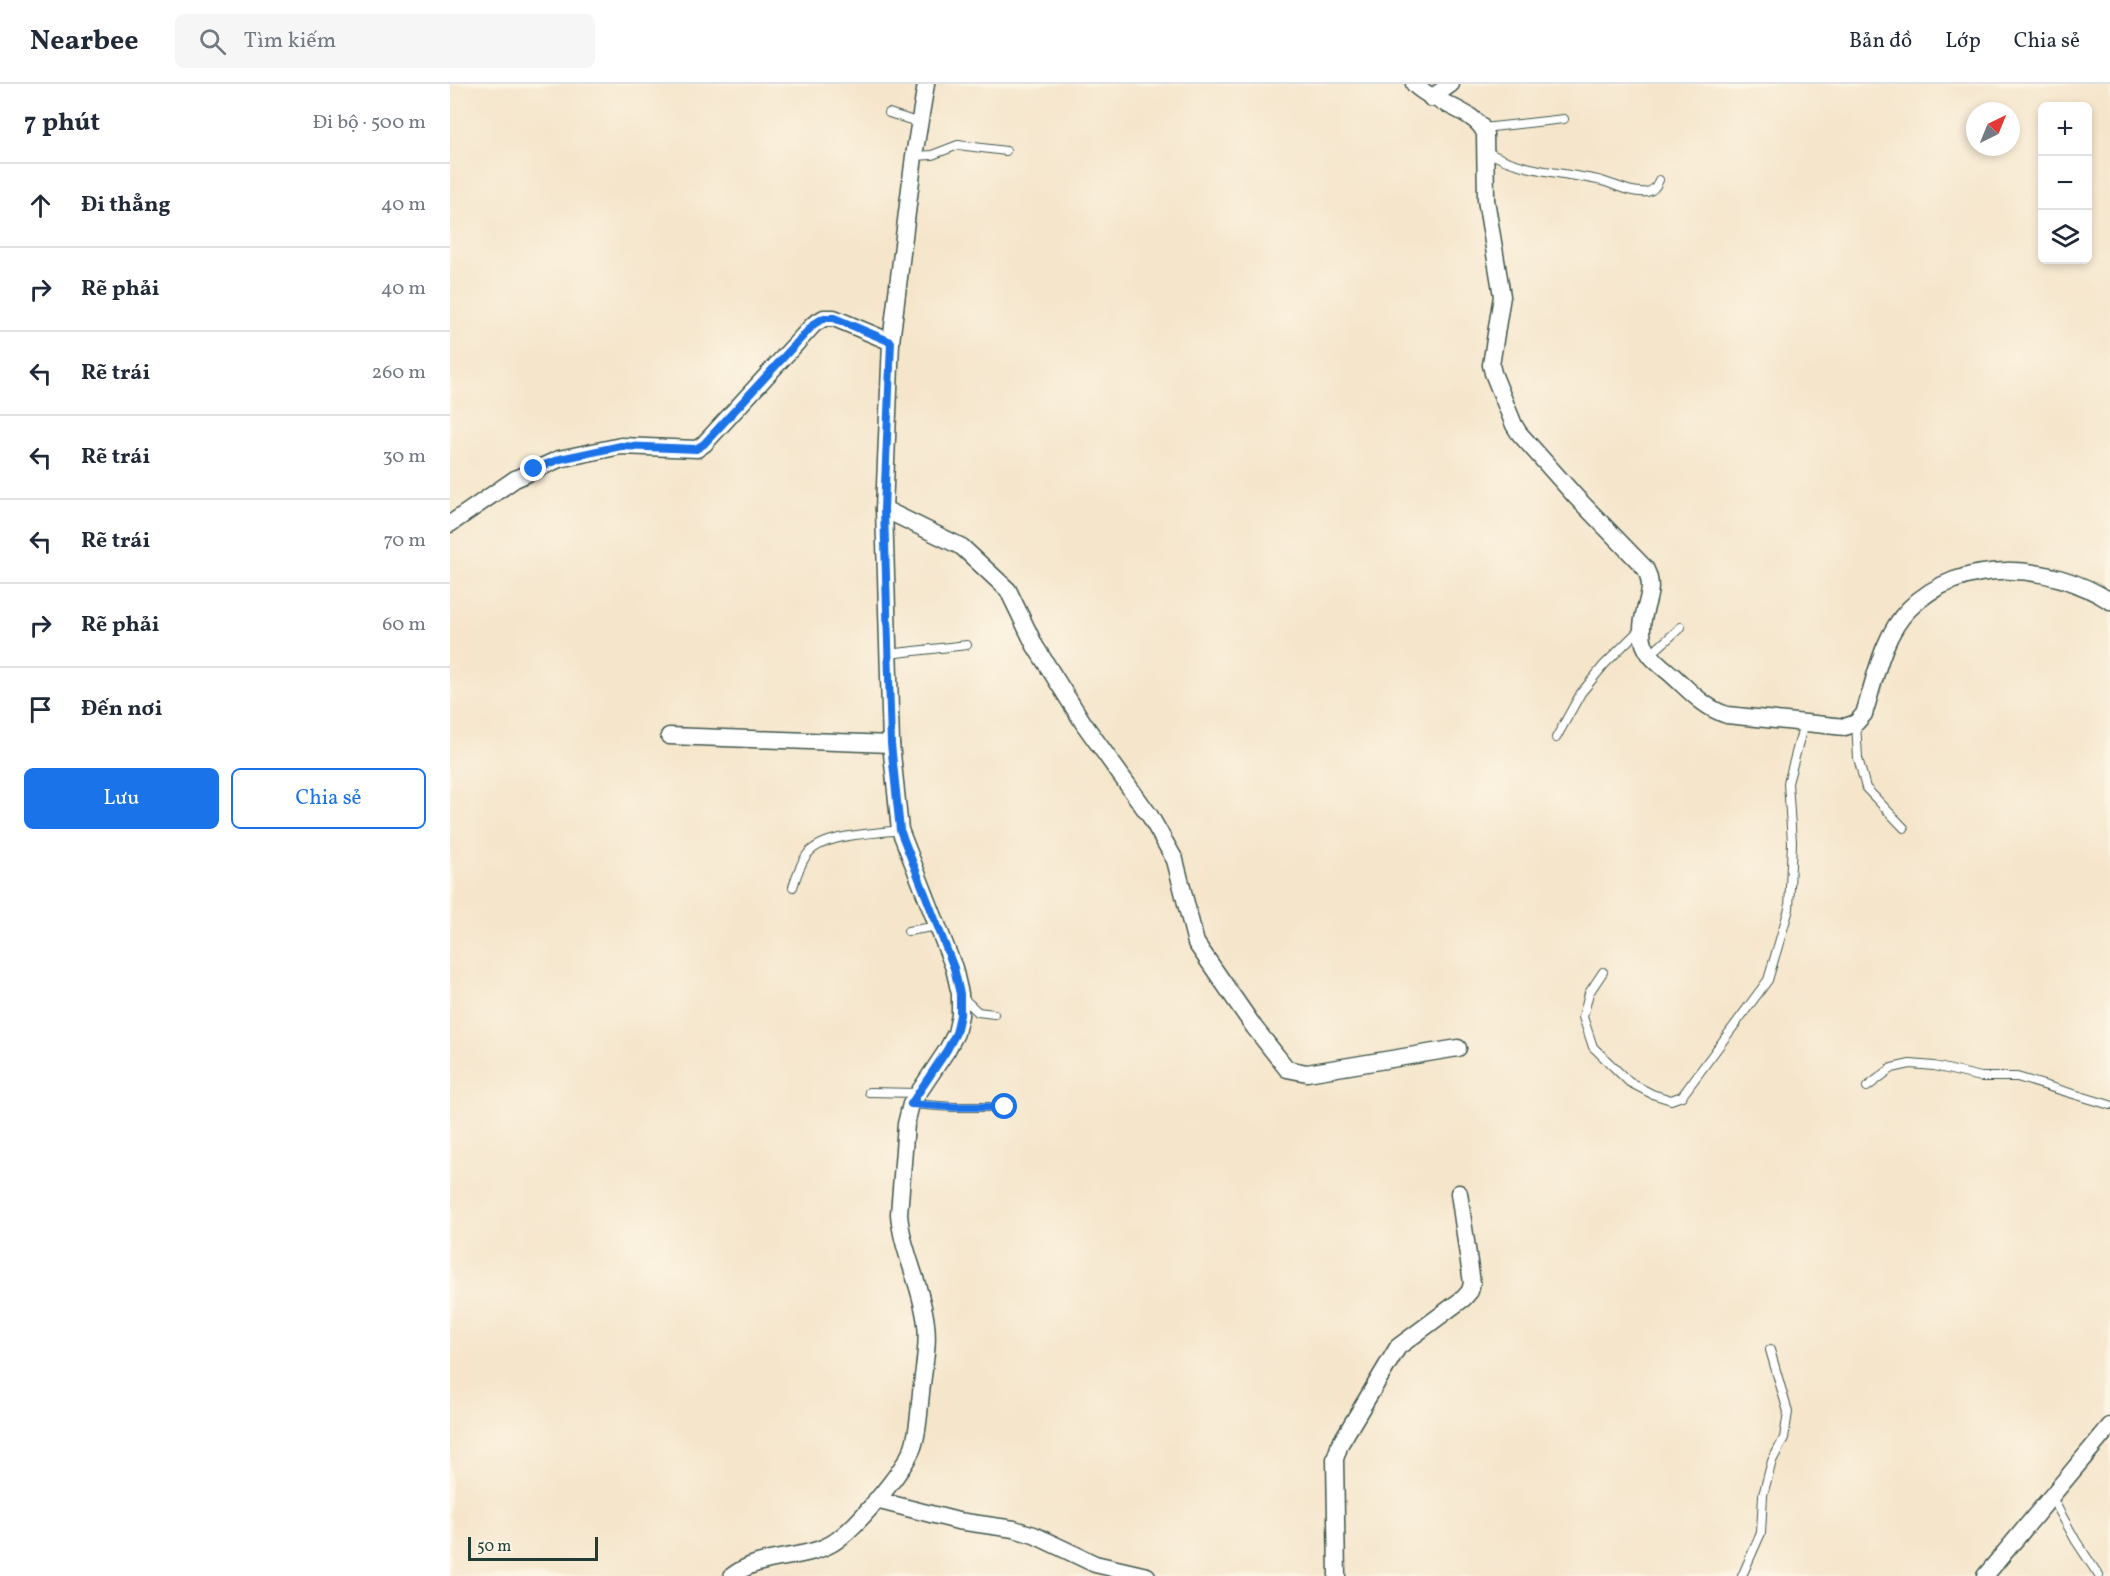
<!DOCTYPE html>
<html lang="vi">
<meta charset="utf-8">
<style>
body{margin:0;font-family:Vollkorn,serif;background:#f6f6f7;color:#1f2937}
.controls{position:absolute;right:18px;top:18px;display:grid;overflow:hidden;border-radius:9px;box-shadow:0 3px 9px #0003}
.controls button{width:54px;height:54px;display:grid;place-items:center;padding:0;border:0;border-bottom:2px solid #e0e1e3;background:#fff;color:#1f2937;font:30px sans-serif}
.compass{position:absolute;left:1516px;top:18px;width:54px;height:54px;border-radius:50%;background:#fff;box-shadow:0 3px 9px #0003;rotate:43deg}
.scale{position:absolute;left:18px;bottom:15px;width:130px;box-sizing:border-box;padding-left:6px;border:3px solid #1f3d34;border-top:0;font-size:16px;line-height:21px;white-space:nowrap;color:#1f3d34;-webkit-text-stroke:4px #fcf5e5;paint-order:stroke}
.stop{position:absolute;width:18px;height:18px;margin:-14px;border:4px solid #1a73e8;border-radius:50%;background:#fff}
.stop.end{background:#1a73e8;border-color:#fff;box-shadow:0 2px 6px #0008}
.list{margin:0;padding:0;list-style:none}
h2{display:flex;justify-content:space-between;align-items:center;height:78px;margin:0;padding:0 24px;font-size:26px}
h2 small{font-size:20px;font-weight:400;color:#747a83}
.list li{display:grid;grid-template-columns:39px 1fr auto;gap:18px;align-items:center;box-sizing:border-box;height:84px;padding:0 24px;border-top:2px solid #e0e1e3}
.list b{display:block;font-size:22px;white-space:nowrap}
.list em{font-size:20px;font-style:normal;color:#747a83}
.actions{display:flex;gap:12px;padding:18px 24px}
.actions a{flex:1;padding:14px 0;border:2px solid #1a73e8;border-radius:9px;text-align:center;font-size:21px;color:#1a73e8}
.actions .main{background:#1a73e8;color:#fff}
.icon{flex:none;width:33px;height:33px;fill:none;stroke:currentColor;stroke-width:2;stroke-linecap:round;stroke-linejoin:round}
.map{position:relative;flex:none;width:1660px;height:1492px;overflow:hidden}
header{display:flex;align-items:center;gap:36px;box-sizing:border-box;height:84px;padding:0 30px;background:#fff;border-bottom:2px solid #e0e1e3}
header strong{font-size:28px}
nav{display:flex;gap:33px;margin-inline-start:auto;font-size:21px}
.search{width:420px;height:54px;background:#f6f6f7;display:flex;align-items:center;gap:15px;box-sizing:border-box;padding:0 21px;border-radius:9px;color:#747a83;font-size:22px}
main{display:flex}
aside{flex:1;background:#fff}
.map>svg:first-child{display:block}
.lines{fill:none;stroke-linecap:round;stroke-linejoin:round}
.service-casing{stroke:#3f564b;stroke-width:10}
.minor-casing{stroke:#3f564b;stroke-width:19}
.service{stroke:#fff;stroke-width:8}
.minor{stroke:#fff;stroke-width:16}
.route{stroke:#1a73e8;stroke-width:8}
</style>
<header>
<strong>Nearbee</strong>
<div class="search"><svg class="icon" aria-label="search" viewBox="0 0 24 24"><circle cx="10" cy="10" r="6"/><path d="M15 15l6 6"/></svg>Tìm kiếm</div>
<nav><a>Bản đồ</a><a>Lớp</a><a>Chia sẻ</a></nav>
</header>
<main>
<aside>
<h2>7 phút<small>Đi bộ · 500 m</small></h2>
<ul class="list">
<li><svg class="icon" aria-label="ahead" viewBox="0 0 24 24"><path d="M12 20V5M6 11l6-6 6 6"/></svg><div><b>Đi thẳng</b></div><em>40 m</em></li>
<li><svg class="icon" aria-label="right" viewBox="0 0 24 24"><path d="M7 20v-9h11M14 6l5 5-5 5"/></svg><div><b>Rẽ phải</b></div><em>40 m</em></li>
<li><svg class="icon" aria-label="left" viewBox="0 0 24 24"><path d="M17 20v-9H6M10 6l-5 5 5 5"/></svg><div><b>Rẽ trái</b></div><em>260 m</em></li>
<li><svg class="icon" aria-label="left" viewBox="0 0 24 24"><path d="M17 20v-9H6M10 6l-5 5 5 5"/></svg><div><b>Rẽ trái</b></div><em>30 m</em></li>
<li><svg class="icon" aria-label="left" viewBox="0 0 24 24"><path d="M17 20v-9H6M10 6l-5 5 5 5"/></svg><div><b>Rẽ trái</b></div><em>70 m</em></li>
<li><svg class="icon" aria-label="right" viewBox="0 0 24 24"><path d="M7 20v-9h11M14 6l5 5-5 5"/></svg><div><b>Rẽ phải</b></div><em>60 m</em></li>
<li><svg class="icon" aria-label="arrive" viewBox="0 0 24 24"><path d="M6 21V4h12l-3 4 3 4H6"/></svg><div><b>Đến nơi</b></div></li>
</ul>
<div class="actions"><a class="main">Lưu</a><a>Chia sẻ</a></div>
</aside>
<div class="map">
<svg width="1660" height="1492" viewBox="0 0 1660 1492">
<rect width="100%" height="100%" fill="#fcf5e5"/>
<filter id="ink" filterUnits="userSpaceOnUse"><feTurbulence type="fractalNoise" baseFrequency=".0167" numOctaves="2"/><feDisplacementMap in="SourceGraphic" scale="12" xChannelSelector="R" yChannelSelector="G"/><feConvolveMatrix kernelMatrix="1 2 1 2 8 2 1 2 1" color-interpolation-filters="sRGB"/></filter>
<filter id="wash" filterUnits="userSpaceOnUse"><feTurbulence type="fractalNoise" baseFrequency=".008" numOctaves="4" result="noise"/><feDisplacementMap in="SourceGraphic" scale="24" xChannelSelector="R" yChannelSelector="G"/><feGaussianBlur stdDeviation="1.35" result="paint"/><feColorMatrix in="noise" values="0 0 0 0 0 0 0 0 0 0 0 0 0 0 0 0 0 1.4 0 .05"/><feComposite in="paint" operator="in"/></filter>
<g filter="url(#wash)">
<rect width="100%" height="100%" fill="#f5e5cb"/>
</g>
<g filter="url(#ink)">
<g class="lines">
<!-- service casing -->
<g class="service-casing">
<g id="service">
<path d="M439,29l31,10"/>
<path d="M1033,44l81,-9"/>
<path d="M1036,67c35,21 77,21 116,30 14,4 30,13 45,11 6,-1 10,-7 12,-12"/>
<path d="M464,72l18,-1 26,-10 48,6"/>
<path d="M438,570l79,-9"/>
<path d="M1200,571l31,-28"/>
<path d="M1406,639l2,35 8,30 38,40"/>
<path d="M1106,654l25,-45 23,-28 37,-37"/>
<path d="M343,803c3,-10 7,-22 13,-31 15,-23 69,-22 94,-26"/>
<path d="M458,847l31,-5"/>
<path d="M1153,888l-14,21 -6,24 10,30 36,35 23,12 19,6 11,-4 86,-116 21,-71 3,-67 -4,-59 16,-60"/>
<path d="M512,913l16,15 16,2"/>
<path d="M1417,1003l25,-19 18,-4 24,2 47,11h36l93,28"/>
<path d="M419,1008l48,1"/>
<path d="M461,1020l42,3h52"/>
<path d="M1601,1412l25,45 23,35"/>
<path d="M1292,1492l19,-43 2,-38 9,-34 12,-23 4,-26 -18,-62"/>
</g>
</g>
<!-- minor casing -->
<g class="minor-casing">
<g id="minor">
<path d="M964,0c18,19 64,27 71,50l1,66 16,96 -11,69 2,8 21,52 5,8 57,64 69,71c13,24 -4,39 -3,63 0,9 3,18 9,25 6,7 14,13 21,19 17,15 32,33 55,40l118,12 11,-4 8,-9c11,-34 18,-78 45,-105 52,-53 142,-46 201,-8"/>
<path d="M981,14l20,-14"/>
<path d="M434,425l78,38 46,43 27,56 49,78 66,92 25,44 21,83 58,84 33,42 20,4 151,-25"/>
<path d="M0,440l65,-45 44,-20 62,-13 76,3 7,-5 110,-120 10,-6h10l57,24"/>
<path d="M219,652l222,8"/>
<path d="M426,1416l82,21 56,8 20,6 61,29 52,12"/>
<path d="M282,1492c29,-23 68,-15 99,-32 23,-13 73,-73 82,-97 6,-17 6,-37 8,-54 2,-22 8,-47 5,-69 -4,-38 -24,-72 -27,-110l7,-90 5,-20 36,-54 9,-17 4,-18v-21l-6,-26 -54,-138 -9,-86 -7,-235 7,-167 23,-186 12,-72"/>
<path d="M887,1492l-2,-117 5,-15 58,-97 66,-49 6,-7 2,-8 -13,-90"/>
<path d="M1535,1492l125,-150"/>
</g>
</g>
<!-- service -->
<use href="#service" class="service"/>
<!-- minor -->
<use href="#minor" class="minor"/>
</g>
</g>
<g class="lines" filter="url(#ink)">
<!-- route -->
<path class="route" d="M84,385l26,-10 61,-13 75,3 8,-5 110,-120 10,-6h10l57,24 -7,167 7,235 9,86 54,138 6,26v21l-4,18 -9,17 -36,54 42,3h52"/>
</g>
</svg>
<div class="controls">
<button>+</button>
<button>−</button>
<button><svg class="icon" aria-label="layers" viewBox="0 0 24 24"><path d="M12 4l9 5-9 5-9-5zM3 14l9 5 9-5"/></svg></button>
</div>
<svg class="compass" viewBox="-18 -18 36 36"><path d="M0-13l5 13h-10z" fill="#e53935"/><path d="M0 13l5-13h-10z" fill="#747a83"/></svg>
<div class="scale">50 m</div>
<div class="stop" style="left:555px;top:1023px"></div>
<div class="stop end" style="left:84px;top:385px"></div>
</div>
</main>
